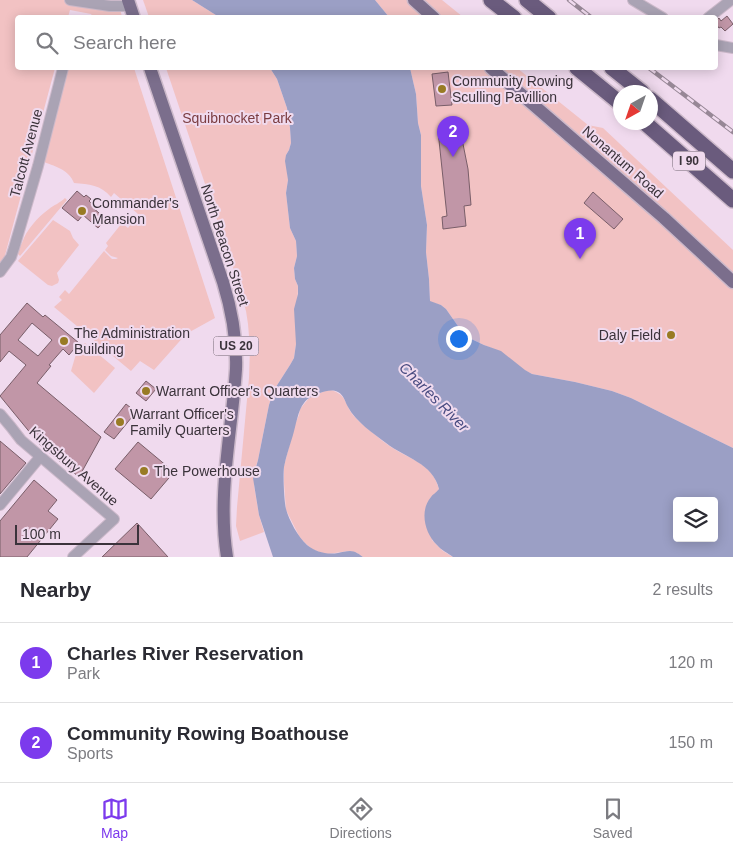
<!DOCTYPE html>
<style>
body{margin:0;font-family:Helvetica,sans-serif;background:#f2f2f3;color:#2b2b33}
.controls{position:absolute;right:15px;bottom:15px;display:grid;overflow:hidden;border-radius:5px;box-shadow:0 2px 12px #0003}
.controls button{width:45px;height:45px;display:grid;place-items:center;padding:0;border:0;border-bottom:1px solid #e1e1e2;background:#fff;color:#2b2b33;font:25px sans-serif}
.compass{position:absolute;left:613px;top:85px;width:45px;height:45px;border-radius:50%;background:#fff;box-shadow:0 2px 12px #0003;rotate:220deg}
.scale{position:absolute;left:15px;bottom:12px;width:124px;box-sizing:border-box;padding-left:5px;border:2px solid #3b333b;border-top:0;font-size:14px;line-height:18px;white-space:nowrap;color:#3b333b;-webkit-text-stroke:4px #f0daee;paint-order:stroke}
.you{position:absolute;left:458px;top:338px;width:18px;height:18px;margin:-12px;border:4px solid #fff;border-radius:50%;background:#1a73e8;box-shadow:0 0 0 8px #1a73e833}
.badge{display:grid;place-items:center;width:32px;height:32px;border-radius:50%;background:#7c3aed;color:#fff;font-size:16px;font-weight:700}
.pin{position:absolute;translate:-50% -41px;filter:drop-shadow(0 1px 2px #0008)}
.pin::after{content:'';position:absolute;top:26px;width:18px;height:15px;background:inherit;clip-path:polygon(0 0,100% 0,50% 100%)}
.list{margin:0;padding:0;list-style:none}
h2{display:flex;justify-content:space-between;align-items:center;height:65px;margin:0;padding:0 20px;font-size:21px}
h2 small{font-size:16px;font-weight:400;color:#7c7c81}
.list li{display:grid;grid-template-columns:32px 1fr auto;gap:15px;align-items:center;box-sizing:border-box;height:80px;padding:0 20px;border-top:1px solid #e1e1e2}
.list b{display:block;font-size:19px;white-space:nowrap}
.list p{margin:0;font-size:16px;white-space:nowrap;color:#7c7c81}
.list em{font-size:16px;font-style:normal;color:#7c7c81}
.icon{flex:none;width:28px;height:28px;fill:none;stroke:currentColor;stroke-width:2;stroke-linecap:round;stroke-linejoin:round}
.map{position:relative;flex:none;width:733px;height:557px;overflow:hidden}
.search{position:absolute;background:#fff;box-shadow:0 2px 12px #0003;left:15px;right:15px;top:15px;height:55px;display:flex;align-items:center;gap:12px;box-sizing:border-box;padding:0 18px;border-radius:5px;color:#7c7c81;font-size:19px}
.sheet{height:225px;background:#fff}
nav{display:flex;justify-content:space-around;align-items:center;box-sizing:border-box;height:70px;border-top:1px solid #e1e1e2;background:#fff;font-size:14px;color:#7c7c81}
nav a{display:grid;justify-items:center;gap:2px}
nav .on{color:#7c3aed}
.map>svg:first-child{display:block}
.green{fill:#f2c2c3}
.water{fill:#9b9fc5;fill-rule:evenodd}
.building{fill:#c196a7;stroke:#795e69;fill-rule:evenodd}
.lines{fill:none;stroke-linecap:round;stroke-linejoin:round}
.minor-casing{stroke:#ccb9ca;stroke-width:12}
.major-casing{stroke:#ccb9ca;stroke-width:15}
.highway-casing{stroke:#ccb9ca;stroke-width:18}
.minor{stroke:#aaa3b4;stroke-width:10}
.major{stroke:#7b6e8c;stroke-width:12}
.highway{stroke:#6a5b7d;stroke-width:15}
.rail-casing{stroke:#978796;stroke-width:4.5}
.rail{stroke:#f0daee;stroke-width:2.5;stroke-dasharray:8;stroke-linecap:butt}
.poi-dot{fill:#987b24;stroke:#f0daee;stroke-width:2}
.labels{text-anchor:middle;stroke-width:4;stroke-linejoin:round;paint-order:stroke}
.shield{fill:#f0daee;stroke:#716571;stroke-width:1}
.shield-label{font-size:12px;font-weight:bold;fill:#3b333b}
.poi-label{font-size:14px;fill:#3b333b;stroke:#f0daee;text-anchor:start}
.park-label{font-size:14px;fill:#7b3d41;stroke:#f0daee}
.street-label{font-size:14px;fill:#3b333b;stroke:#f0daee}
.water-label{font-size:15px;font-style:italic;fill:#484b80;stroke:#f0daee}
</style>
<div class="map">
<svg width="733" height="557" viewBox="0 0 733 557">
<rect width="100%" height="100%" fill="#f0daee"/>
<!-- green -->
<g class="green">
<path d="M0,0h118l4,17h-29l-2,-3 -21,-4 -2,7 -50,1v50h37l-51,191 -4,4z"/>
<path d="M143,0h49l27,17h-70z"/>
<path d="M375,0h67l21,17h-74z"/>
<path d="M68,68h66l81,250 -29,16 -32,36 -14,-9 -9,10 -77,-64 8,-7 -3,-3 6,-7 4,4 35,-43 8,8h4l2,-1 -7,-2 -6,-6 3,-4 -2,-3 16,-20 6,5 10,-14 -24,-21 -3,4c-10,-12 -22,-13 -37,-14 -5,-13 -17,-16 -30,-21z"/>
<path d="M166,68h104l7,11 10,29 3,20 1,15 -2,7 -3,5 2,25 -2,13 4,35 6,13 1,15 -3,12 1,11 3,7 -2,58 -2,14 -4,7 -16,25 -5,15 -11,55 -3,9 -1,16 5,30 5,17 -24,9 -4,-15 1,-19 12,-129 1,-30 -2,-24 -2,-13 -11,-38z"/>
<path d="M410,68h107l71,57 15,3 130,122v198l-102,-50 -19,-7 -37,-9 -43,-8 -8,-4 -23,-18 -17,-7 -15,-7 -9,-9 -14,-20 -5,-4 -11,-3 -1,-23 -3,-27 1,-27 -6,-39v-51l-3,-12 -2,-29z"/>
<path d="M65,198l2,2 -47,56 -2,-2c1,-4 2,-8 4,-11 4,-13 16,-26 27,-34 5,-4 11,-6 16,-11z"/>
<path d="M53,220l17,11 3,7 6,7 -22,28 2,7 -1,3 -6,3 -4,-1 -30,-24z"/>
<path d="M85,343l30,25 -21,25 -23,-22 5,-17z"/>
<path d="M331,390c16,5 13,13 22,25 6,7 13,12 20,18 6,5 12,10 18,14 20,13 41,16 48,42l-3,5 -5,3 1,43 11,11 10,6h-90l-6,-4 -8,-2 -21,3 -9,-2 -7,-3 -7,-6 -6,-7 -13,-26 -2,-27v-17l11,-42 4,-9 1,-6 9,-11 16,-7z"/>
</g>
<!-- water -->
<g class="water">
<path d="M192,0h183l14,17h-170z"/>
<path d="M270,68h140l6,26 2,29 3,12v51l6,39 -1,27 3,27 1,22 11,4 5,4 14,20 9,9 15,7 17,6 24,19 7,4 43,8 37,9 19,7 102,50v109h-280c-5,-4 -12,-7 -16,-12 -12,-11 -18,-34 -6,-48 2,-3 5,-4 8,-8 -6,-26 -34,-31 -53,-46 -13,-10 -30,-21 -38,-36 -3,-5 -4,-12 -10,-15 -6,-3 -12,-1 -18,1 -6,3 -12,4 -16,10 -6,7 -8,22 -11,32 -3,10 -7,21 -9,32 -1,9 0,34 2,42 3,11 12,28 21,36 9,7 20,10 31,8 4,-1 8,-2 12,-2 5,0 9,3 13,6h-90l-14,-42 -6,-37 5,-18 11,-55 5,-15 16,-25 4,-7 2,-14 -2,-35 4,-15v-8l-3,-7 -1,-11 3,-12 -1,-15 -6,-13 -4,-35 2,-13 -3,-19 1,-6 3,-5 2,-7 -1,-15 -3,-20 -10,-29zM677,501h37v37h-37z"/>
</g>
<!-- building -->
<g class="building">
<path d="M727,16l6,8 -8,7 -4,-4 -2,1 -3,-4v-3l3,-3 2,3z"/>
<path d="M448,72l4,33 -16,1 -4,-32z"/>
<path d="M455,129l2,16 6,-1 5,25 3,36 -7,1 2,20 -23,3 -1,-12 5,-1 -9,-85z"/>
<path d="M77,191l7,6 2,-2 5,4 -2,2 4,4 -1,2 14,12 -8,9 -15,-13 -5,6 -16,-13z"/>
<path d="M593,192l30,27 -9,10 -30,-26z"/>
<path d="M27,303l16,14 2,-2 34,28 -10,12 -6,-6 -14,16 2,1 -14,17 64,54 -22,40 -38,-31 -41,-50 26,-31 -17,-14 -9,11v-27zM32,323l20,17 -14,16 -20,-16z"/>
<path d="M146,381l10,8 -10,12 -10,-8z"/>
<path d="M126,404l10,8 -22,27 -10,-7z"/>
<path d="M0,441l26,22 -26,31z"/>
<path d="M138,442l36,30 -23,27 -36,-30z"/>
<path d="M34,480l23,20 -9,11 10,8 -31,38h-27v-36z"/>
<path d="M137,523l31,34h-66z"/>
</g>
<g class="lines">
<!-- minor casing -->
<g class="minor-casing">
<g id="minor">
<path d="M70,0l40,6h20"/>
<path d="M633,0l30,18"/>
<path d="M708,18l23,-18"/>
<path d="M716,45l17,3"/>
<path d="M0,272l11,-15 3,-9 24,-82 25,-98"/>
<path d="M0,414l11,13 10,13 93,79 -41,38"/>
<path d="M0,505l40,-48"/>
</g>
</g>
<!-- major casing -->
<g class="major-casing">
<g id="major">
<path d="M128,0l6,18"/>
<path d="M414,0l20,18"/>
<path d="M150,68l73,214c9,29 14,57 13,87 -4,62 -19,126 -9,188"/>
<path d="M491,68l173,150 69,64"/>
</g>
</g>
<!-- highway casing -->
<g class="highway-casing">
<g id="highway">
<path d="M491,0l23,18"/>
<path d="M527,0l22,18"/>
<path d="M577,68l43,35"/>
<path d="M612,68l30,24"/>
<path d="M650,99l83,72"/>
<path d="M644,122l89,78"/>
</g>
</g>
<!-- minor -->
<use href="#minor" class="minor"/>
<!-- major -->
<use href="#major" class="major"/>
<!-- highway -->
<use href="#highway" class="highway"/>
<!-- rail casing -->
<g class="rail-casing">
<g id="rail">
<path d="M569,0l23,18"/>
<path d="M649,68l84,64"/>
</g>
</g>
<!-- rail -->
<use href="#rail" class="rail"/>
</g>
<!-- markers -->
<g class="poi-dot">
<circle cx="442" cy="89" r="5"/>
<circle cx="82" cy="211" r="5"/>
<circle cx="671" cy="335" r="5"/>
<circle cx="64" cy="341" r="5"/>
<circle cx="146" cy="391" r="5"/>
<circle cx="120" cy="422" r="5"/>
<circle cx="144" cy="471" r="5"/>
</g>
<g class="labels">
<!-- shield labels -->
<g class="shield">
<rect x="673" y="151.5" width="32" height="19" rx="4"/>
<rect x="213.5" y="336.5" width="45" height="19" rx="4"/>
</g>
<g class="shield-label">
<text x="689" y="165">I 90</text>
<text x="236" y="350">US 20</text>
</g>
<!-- poi labels -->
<g class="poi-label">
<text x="452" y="86">Community Rowing<tspan x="452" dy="16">Sculling Pavillion</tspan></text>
<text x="92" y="208">Commander's<tspan x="92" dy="16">Mansion</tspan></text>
<text x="74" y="338">The Administration<tspan x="74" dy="16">Building</tspan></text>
<text x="661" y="340" text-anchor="end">Daly Field</text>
<text x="156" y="396">Warrant Officer's Quarters</text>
<text x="130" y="419">Warrant Officer's<tspan x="130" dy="16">Family Quarters</tspan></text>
<text x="154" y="476">The Powerhouse</text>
</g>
<!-- park labels -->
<g class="park-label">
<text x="237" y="123">Squibnocket Park</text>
</g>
<!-- street labels -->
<g class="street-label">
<text transform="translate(26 153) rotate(-75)" y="5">Talcott Avenue</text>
<text transform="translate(623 162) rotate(41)" y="5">Nonantum Road</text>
<text transform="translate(225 245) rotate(72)" y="5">North Beacon Street</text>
<text transform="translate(74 466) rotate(41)" y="5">Kingsbury Avenue</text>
</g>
<!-- water labels -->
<g class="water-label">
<text transform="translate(434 397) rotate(45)" y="5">Charles River</text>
</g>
</g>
</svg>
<div class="controls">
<button><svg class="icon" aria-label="layers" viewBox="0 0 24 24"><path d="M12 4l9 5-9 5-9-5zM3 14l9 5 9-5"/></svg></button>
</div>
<svg class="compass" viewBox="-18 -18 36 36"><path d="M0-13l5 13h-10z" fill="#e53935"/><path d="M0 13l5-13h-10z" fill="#7c7c81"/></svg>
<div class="scale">100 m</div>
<div class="you"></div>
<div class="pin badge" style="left:580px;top:259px">1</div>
<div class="pin badge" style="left:453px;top:157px">2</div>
<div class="search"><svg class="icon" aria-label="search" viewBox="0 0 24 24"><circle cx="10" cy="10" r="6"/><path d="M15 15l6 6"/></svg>Search here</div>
</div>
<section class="sheet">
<h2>Nearby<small>2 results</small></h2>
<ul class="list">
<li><span class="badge">1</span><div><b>Charles River Reservation</b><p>Park</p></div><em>120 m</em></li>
<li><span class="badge">2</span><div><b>Community Rowing Boathouse</b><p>Sports</p></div><em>150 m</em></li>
</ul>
</section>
<nav>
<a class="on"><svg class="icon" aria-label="map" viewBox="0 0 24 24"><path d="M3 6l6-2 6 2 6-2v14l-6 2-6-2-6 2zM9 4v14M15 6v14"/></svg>Map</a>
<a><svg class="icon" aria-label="directions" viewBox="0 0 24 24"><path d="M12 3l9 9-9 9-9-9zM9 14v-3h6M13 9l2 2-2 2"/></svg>Directions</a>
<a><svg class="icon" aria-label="saved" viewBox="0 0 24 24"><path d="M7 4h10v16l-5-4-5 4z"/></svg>Saved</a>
</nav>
